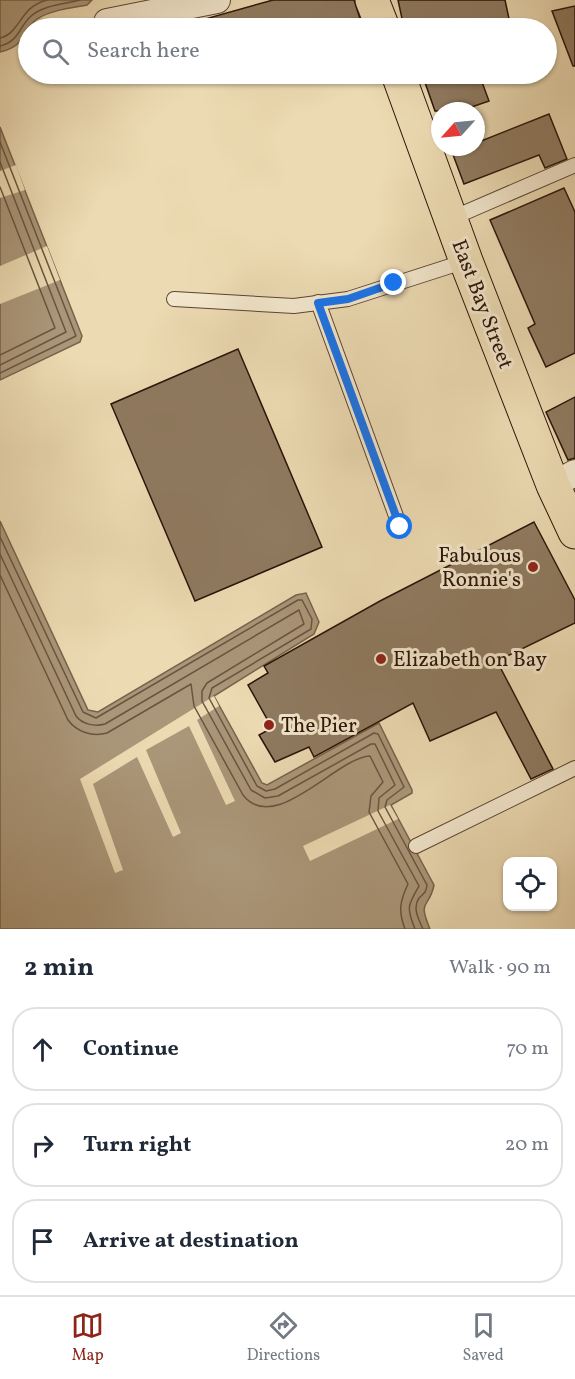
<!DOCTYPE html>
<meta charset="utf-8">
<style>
body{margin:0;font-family:Vollkorn,serif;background:#f6f6f7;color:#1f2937}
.controls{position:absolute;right:18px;bottom:18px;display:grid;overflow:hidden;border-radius:12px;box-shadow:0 2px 4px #0004}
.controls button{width:54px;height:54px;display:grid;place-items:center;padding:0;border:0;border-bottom:2px solid #e0e1e3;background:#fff;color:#1f2937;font:30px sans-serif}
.compass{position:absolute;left:431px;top:102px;width:54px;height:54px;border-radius:50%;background:#fff;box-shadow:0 2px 4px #0004;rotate:243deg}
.stop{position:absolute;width:18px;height:18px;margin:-14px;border:4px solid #1a73e8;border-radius:50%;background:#fff}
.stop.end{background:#1a73e8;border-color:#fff;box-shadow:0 2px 6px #0008}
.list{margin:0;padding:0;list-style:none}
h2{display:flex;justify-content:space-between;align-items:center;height:78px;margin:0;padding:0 24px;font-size:26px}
h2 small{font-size:20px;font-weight:400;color:#747a83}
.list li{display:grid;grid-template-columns:39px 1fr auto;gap:18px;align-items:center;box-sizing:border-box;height:84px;margin:0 12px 12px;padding:0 12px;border:2px solid #e0e1e3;border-radius:24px}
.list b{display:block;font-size:22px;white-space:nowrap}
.list em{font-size:20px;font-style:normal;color:#747a83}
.icon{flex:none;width:33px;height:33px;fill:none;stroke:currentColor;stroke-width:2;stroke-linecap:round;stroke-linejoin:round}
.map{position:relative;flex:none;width:575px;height:929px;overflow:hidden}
.search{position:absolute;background:#fff;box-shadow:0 2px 4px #0004;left:18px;right:18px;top:18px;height:66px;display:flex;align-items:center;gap:15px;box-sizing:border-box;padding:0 21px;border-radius:33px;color:#747a83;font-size:22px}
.sheet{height:366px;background:#fff}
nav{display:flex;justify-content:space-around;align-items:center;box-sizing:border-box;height:84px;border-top:2px solid #e0e1e3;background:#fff;font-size:16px;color:#747a83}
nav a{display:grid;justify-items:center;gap:3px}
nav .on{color:#8f2418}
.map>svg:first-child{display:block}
.water{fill:#aa9678;stroke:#77624b;stroke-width:1.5}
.pier{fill:#ecdab2}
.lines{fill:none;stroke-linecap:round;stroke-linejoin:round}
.shore{stroke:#6a5440;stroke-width:1.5}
.building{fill:#8f7a60;stroke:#2a1308;stroke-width:1.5}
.lane-casing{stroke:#5a4532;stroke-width:16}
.street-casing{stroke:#5a4532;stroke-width:28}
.highway-casing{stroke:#2a1308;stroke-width:35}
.lane{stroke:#f3e7cd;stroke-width:14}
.street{stroke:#f3e7cd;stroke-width:26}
.highway{stroke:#ecdab2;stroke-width:33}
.route{stroke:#1a73e8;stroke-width:8}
.poi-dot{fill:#8f2418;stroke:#f3e7cd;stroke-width:2}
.labels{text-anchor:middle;stroke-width:6;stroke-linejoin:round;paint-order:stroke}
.street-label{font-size:21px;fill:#2a1308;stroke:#f3e7cd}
.poi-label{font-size:21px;fill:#2a1308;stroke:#f3e7cd;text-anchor:start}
</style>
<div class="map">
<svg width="575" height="929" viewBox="0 0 575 929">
<rect width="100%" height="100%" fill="#ecdab2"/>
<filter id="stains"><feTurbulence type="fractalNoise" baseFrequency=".00333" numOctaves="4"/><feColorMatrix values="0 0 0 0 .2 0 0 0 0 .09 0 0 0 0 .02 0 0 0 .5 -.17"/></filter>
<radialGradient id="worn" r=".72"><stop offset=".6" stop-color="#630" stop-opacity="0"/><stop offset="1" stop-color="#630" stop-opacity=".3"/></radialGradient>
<!-- water -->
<g class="water">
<path d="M0,0h92l-5,5c-16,3 -36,5 -50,14 -17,13 -10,27 -37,33z"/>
<path d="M0,127l82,209 -2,6 -80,38z"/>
<path d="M0,521l88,189 10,2 198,-117 10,-2 13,29 -5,12 -100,62 48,87 5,2 112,-62 33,67v3l-21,12 43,80c-5,25 -17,13 -4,44h-430z"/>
</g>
<!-- pier -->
<g class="pier">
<path d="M16,165l9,25 -25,8v-27z"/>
<path d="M47,246l13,34 -60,24v-38z"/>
<path d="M214,696l5,10 -22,14 38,81 -9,4 -37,-79 -43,24 35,83 -8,4 -36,-80 -44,27 30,86 -8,3 -35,-94z"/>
<path d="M390,805l8,14 -88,42 -7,-15z"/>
</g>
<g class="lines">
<!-- shore -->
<g class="shore">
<path d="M0,38c21,-5 19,-31 47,-38"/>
<path d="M0,46c19,-5 18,-17 30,-29 12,-12 35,-13 50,-17"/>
<path d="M0,142l76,194 -76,37"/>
<path d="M0,162l66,170 -66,33"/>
<path d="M0,187l55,141 -55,27"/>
<path d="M0,537l83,175 13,6 202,-118h4l10,19 -1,10 -99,59 -3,10 48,88 9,5 9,-2 99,-56 4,1 26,53 -17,13 -2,7 42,78c-1,8 -3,8 -8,13 -7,10 0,22 4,31"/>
<path d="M0,554l76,162c6,8 18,11 29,8l194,-114 5,14 -97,59 -5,8v10l49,89 14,8 13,-2 93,-52h4l20,41 -16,13 -1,13 41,75c-11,19 -13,21 -4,43"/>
<path d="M0,575l68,145c9,12 24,17 39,13l84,-49 3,22 49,89c32,41 94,-38 127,-39l13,26 -12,14 -2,16 39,72c-8,17 -10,27 -3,45"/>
</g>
</g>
<!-- building -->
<g class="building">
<path d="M273,0h81l9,28h-171l-1,-5z"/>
<path d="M398,0h107l6,28h-107z"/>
<path d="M575,6v60h-2l-21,-55z"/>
<path d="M422,74h57l10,27 -29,10h-25z"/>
<path d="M549,114l18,45 -22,9 -6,-13 -75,29 -12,-32 13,-5h11v-4z"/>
<path d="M564,188l11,24v141l-29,14 -18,-39 7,-4 -45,-104z"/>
<path d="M238,349l84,198 -127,54 -84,-197z"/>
<path d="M575,397v61l-7,2 -22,-48z"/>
<path d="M534,522l41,78v23l-78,38 56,108 -22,10 -35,-67 -66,29 -17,-38 -99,54 -5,-10 -34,15 -16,-27 13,-7 -24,-43 20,-12 -4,-7 116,-65z"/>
</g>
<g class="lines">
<!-- lane casing -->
<g class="lane-casing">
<g id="lane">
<path d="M450,219l125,-54"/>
<path d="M174,299l120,7 54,-7 118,-38"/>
<path d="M318,302l82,225"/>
<path d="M416,846l159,-78"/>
</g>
</g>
<!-- street casing -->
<g class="street-casing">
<g id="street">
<path d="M107,22l110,-22"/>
<path d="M553,485l22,-12"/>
</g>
</g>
<!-- highway casing -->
<g class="highway-casing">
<g id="highway">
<path d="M372,0l11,28"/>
<path d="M398,74l68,187 87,224 22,47"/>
</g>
</g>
<!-- lane -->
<use href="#lane" class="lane"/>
<!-- street -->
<use href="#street" class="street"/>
<!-- highway -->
<use href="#highway" class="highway"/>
</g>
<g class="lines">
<!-- route -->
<path class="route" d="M394,283l-46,16 -30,4 82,224"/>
</g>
<!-- markers -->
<g class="poi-dot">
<circle cx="533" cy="567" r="6"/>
<circle cx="381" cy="659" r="6"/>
<circle cx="269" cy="725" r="6"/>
</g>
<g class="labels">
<!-- street labels -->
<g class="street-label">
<text transform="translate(483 304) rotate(69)" y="7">East Bay Street</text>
</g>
<!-- poi labels -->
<g class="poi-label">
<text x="521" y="562" text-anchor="end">Fabulous<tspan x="521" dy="24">Ronnie's</tspan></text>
<text x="393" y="666">Elizabeth on Bay</text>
<text x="281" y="732">The Pier</text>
</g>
</g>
<rect width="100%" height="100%" filter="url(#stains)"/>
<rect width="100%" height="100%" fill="url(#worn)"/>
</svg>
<div class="controls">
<button><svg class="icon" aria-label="locate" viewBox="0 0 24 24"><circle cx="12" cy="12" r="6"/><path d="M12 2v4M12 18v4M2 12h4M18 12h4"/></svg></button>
</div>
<svg class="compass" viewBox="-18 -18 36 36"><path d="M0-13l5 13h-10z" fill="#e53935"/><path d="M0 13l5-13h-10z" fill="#747a83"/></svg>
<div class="stop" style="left:400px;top:527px"></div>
<div class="stop end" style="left:394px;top:283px"></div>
<div class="search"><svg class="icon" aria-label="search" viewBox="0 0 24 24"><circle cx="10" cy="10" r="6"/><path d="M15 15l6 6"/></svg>Search here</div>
</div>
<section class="sheet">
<h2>2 min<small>Walk · 90 m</small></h2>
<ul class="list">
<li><svg class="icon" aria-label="ahead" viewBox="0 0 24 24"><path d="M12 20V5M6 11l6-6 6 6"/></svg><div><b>Continue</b></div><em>70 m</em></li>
<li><svg class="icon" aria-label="right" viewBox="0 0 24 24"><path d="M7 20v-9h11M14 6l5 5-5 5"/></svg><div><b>Turn right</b></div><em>20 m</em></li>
<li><svg class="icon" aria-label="arrive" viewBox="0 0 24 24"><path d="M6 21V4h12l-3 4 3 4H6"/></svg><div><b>Arrive at destination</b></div></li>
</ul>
</section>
<nav>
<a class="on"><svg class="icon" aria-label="map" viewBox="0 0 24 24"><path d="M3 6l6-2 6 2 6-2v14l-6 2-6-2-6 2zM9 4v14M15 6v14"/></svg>Map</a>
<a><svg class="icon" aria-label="directions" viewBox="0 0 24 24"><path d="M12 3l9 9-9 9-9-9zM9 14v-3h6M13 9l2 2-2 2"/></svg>Directions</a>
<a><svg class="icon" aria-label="saved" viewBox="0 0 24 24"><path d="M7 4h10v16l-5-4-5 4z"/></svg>Saved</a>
</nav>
